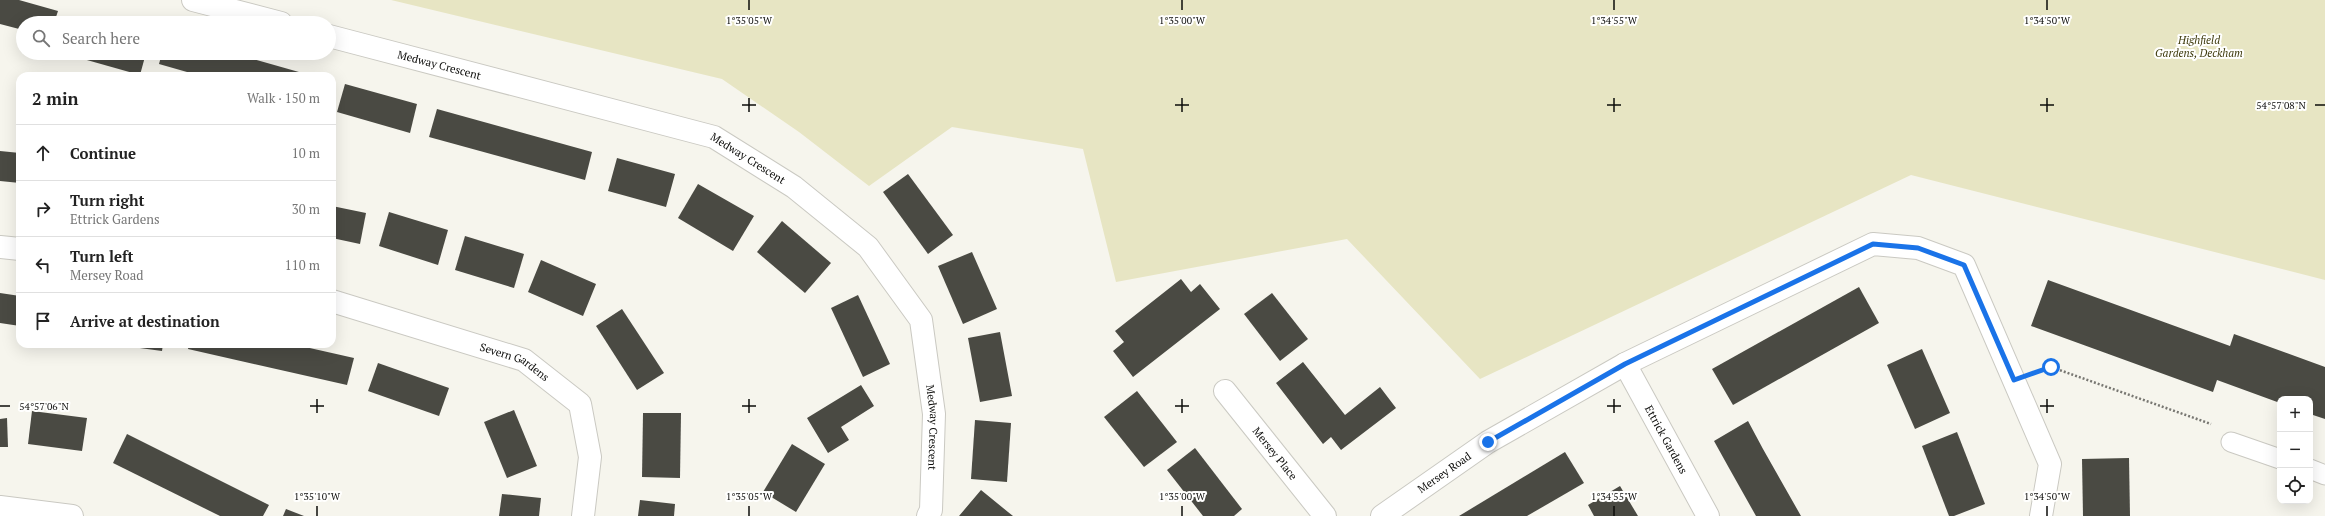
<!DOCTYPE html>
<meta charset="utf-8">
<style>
body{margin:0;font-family:"PT Serif",serif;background:#f6f6f6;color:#222}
.controls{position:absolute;right:12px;bottom:12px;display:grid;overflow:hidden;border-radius:8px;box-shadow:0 4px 16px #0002}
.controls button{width:36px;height:36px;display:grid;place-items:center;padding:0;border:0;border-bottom:1px solid #e0e0e0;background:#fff;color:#222;font:20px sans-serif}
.stop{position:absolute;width:12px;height:12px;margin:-9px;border:3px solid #1a73e8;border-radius:50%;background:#fff}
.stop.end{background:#1a73e8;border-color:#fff;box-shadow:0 1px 4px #0008}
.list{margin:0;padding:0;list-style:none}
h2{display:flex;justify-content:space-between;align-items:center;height:52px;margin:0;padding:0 16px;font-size:17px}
h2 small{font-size:13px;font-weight:400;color:#767676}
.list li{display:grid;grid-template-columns:26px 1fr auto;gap:12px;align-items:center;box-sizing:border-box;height:56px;padding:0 16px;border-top:1px solid #e0e0e0}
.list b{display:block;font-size:15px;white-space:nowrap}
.list p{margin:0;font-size:13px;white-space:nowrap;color:#767676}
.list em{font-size:13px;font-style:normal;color:#767676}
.icon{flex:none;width:22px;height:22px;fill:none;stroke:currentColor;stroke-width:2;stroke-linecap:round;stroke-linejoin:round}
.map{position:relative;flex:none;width:2325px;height:516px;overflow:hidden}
.search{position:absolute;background:#fff;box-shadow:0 4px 16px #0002;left:16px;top:16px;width:320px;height:44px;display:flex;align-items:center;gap:10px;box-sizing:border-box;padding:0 14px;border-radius:22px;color:#767676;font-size:15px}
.panel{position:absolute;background:#fff;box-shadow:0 4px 16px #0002;left:16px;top:72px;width:320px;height:276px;border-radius:12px}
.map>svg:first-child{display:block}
.green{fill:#e7e5c3}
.building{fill:#4a4a43}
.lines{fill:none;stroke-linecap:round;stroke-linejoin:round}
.service-casing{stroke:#cac9c2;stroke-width:21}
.minor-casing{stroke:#cac9c2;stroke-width:24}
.path{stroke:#787772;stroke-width:2.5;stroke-dasharray:2 2;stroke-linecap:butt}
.service{stroke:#fff;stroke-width:19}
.minor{stroke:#fff;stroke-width:22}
.route{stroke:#1a73e8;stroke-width:5}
.ticks{fill:none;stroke:#0c0c0a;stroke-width:1.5}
.labels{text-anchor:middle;stroke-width:4;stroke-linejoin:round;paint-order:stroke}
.park-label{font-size:11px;font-style:italic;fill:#3f3b0e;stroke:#fffffe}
.street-label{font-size:11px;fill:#0c0c0a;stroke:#fffffe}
.ticks-label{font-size:10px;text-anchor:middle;fill:#0c0c0a;stroke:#fffffe;stroke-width:4;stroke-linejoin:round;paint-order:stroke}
</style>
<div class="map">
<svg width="2325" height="516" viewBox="0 0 2325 516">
<rect width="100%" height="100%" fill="#f6f5ed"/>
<!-- green -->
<path class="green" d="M391,0h1934v280l-414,-105 -431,204 -133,-140 -231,43 -33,-133 -131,-22 -83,59 -70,-54 -77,-53z"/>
<!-- building -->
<g class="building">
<path d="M0,0h19l39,11 -4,12h-31v7l-23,-6z"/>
<path d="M62,53h84l-6,22z"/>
<path d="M162,53h70l81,23h-112l-42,-12z"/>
<path d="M345,84l72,20 -7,29 -73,-21z"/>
<path d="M437,109l155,43 -7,28 -156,-43z"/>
<path d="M0,151l20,2v30l-20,-2z"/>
<path d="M617,158l58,16 -9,33 -58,-16z"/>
<path d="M908,174l45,61 -25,19 -45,-62z"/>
<path d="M698,184l56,32 -21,35 -55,-33z"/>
<path d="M332,206l34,7 -6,31 -28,-6z"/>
<path d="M389,212l59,18 -10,35 -59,-19z"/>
<path d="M782,221l49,42 -26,30 -48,-41z"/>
<path d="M465,236l59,18 -10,34 -59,-18z"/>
<path d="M972,252l25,57 -34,15 -25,-58z"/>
<path d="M541,260l55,24 -13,32 -55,-24z"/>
<path d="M1181,279l10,13 9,-8 20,25 -87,68 -20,-26 11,-9 -9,-11z"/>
<path d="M2048,280l182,66 4,-12 91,33v52l-15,-5v-15h-30v4l-63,-23 -4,12 -182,-66z"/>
<path d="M1859,287l20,36 -146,82 -21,-36z"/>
<path d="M0,293l20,3v30l-20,-3z"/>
<path d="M1272,293l36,46 -28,22 -36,-47z"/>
<path d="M858,295l32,69 -27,13 -32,-69z"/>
<path d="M622,309l42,64 -27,17 -41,-64z"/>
<path d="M1000,332l12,64 -32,6 -12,-64z"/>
<path d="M110,344h53l-1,7z"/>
<path d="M189,344h103l62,14 -7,27 -159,-36z"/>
<path d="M1922,349l28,64 -35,16 -28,-64z"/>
<path d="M1303,362l42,53 35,-28 16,21 -55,42 -10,-13 -8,7 -47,-61z"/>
<path d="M378,363l71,25 -10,28 -71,-25z"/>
<path d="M861,385l13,21 -33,21 8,13 -21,13 -21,-35z"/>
<path d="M1137,391l40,51 -33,25 -40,-50z"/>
<path d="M514,410l23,56 -30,12 -23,-56z"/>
<path d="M32,411l55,7 -5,33 -54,-7z"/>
<path d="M643,413h38l-1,65 -38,-1z"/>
<path d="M7,418l1,29h-8v-28z"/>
<path d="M975,420l36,3 -4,59 -36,-3z"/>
<path d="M1748,421l15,28 38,67h-45l-27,-48 -15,-27z"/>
<path d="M1957,432l28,72 -31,12h-5l-27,-70z"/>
<path d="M127,434l142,71 -6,11h-43l-107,-53z"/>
<path d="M792,444l33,20 -29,48 -33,-20z"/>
<path d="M1195,448l47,61 -8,7h-31l-36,-46z"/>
<path d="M1565,452l19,31 -57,33h-68z"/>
<path d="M2129,458l1,58h-47l-1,-57z"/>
<path d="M1620,486l18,30h-44l-6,-11z"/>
<path d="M981,490l27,22 5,4h-54z"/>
<path d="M502,494l39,4 -2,18h-40z"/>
<path d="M640,500l35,4 -1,12h-36z"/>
<path d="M286,509l18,7h-21z"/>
</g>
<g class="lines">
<!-- service casing -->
<g class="service-casing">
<g id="service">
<path d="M2231,442l49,17"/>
<path d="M2310,469l15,6"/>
</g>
</g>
<!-- minor casing -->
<g class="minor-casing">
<g id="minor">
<path d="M193,0l88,23"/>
<path id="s1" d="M329,36l385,101 80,50 74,60 53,73 13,94 -3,96 -3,6"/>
<path d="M0,247l20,2"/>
<path id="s2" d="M332,301l192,59 56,44 10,53 -7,59"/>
<path id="s3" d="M1625,364l83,152"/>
<path id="s4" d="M1225,391l100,125"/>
<path d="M0,507l72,9"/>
<path id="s5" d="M1382,516l106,-74 137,-78 248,-120 45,4 46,17 86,199 -9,52"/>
</g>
</g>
<!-- path -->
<path class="path" d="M2041,370l10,-3 160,57"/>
<!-- service -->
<use href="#service" class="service"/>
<!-- minor -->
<use href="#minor" class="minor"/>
</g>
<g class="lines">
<!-- route -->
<path class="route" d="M1488,442l137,-78 248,-120 45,4 46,17 50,115 37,-13"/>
</g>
<!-- ticks -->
<path class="ticks" d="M749,0v10M1182,0v10M1614,0v10M2047,0v10M749,98v14M1182,98v14M1614,98v14M2047,98v14M742,105h14M1175,105h14M1607,105h14M2040,105h14M2315,105h10M317,399v14M749,399v14M1182,399v14M1614,399v14M2047,399v14M0,406h10M310,406h14M742,406h14M1175,406h14M1607,406h14M2040,406h14M317,506v10M749,506v10M1182,506v10M1614,506v10M2047,506v10"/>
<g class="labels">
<!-- park labels -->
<g class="park-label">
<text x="2199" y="44">Highfield<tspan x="2199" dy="13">Gardens, Deckham</tspan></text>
</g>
<!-- street labels -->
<g class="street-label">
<text dy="4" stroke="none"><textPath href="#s1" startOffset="114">Medway Crescent</textPath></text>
<text dy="4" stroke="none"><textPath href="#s1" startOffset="438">Medway Crescent</textPath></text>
<text dy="4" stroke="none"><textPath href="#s2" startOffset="193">Severn Gardens</textPath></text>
<text dy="4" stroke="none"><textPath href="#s1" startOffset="786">Medway Crescent</textPath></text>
<text dy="4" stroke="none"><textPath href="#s3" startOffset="86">Ettrick Gardens</textPath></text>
<text dy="4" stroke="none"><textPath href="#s4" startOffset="80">Mersey Place</textPath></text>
<text dy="4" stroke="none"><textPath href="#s5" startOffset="76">Mersey Road</textPath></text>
</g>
</g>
<g class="ticks-label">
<text x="749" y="24">1°35'05"W</text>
<text x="1182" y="24">1°35'00"W</text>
<text x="1614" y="24">1°34'55"W</text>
<text x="2047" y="24">1°34'50"W</text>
<text x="2281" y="109">54°57'08"N</text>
<text x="44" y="410">54°57'06"N</text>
<text x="317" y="500">1°35'10"W</text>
<text x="749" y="500">1°35'05"W</text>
<text x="1182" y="500">1°35'00"W</text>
<text x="1614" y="500">1°34'55"W</text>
<text x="2047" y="500">1°34'50"W</text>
</g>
</svg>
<div class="controls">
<button>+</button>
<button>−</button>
<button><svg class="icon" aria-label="locate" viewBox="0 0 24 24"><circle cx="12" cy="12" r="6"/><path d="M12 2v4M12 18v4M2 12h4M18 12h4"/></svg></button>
</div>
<div class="stop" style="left:2051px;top:367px"></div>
<div class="stop end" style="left:1488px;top:442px"></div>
<div class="search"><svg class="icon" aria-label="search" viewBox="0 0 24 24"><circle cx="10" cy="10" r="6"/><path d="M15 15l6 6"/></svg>Search here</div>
<section class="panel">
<h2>2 min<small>Walk · 150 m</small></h2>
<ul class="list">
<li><svg class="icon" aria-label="ahead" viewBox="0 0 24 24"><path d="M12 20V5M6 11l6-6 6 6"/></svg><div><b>Continue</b></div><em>10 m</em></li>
<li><svg class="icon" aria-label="right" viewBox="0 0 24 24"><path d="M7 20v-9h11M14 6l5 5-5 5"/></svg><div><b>Turn right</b><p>Ettrick Gardens</p></div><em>30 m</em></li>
<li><svg class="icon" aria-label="left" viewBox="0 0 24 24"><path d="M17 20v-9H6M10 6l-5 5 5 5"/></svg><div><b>Turn left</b><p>Mersey Road</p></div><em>110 m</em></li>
<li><svg class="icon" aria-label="arrive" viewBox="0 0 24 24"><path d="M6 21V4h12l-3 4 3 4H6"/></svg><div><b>Arrive at destination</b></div></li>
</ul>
</section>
</div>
